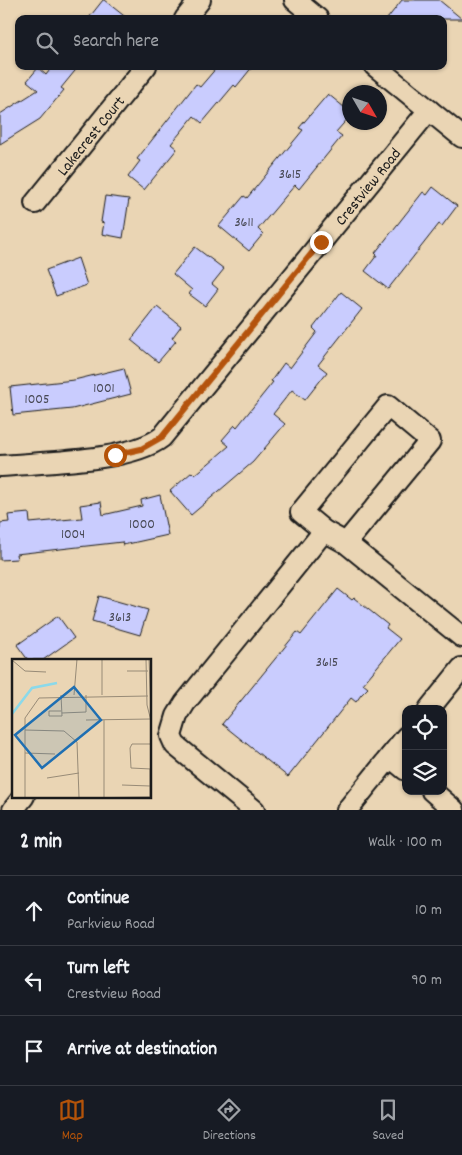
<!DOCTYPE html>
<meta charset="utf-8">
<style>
body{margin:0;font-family:Dekko,sans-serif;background:#20242c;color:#f1f3f6}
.controls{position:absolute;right:15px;bottom:15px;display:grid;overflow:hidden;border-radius:10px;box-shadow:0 1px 4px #0004}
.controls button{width:45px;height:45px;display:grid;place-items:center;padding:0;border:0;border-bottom:1px solid #363941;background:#171b24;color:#f1f3f6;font:25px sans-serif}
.compass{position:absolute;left:342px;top:85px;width:45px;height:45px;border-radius:50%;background:#171b24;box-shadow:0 1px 4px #0004;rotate:129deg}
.stop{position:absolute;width:15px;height:15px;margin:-11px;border:4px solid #b45309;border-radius:50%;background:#fff}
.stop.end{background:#b45309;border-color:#fff;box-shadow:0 1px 5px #0008}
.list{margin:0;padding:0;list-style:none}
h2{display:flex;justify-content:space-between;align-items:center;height:65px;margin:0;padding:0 20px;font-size:21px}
h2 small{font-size:16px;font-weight:400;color:#9ea1a6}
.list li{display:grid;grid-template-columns:32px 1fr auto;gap:15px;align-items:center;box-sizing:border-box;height:70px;padding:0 20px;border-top:1px solid #363941}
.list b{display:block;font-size:19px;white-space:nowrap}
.list p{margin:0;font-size:16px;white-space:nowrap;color:#9ea1a6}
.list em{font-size:16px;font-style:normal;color:#9ea1a6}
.icon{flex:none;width:28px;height:28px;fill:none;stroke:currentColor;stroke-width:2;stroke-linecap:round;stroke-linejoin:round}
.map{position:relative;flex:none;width:462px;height:810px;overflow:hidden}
.search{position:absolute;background:#171b24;box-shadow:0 1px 4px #0004;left:15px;right:15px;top:15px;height:55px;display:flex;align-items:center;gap:12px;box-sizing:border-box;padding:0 18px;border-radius:10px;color:#9ea1a6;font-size:19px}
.sheet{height:275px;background:#171b24}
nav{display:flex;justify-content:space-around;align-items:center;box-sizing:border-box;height:70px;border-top:1px solid #363941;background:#171b24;font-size:14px;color:#9ea1a6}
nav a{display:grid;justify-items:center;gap:2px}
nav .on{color:#b45309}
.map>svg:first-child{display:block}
.building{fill:#c9ccfe;stroke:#1c1c1c}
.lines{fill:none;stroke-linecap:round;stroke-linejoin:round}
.minor-casing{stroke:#1c1c1c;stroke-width:24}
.minor{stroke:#ead5b4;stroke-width:20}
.route{stroke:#b45309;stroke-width:6}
.labels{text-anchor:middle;stroke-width:5;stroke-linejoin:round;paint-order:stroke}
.number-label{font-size:14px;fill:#474854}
.street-label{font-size:16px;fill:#1c1c1c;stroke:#ead5b4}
.inset-river{fill:none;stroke:#8bd9ea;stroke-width:2.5}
.inset-road{fill:none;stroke:#988b77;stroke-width:1}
.view{fill:#1f6fb2;fill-opacity:0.15;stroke:#1f6fb2;stroke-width:2.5}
.inset-edge{fill:none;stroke:#1c1c1c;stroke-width:2.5}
</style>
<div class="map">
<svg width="462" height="810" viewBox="0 0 462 810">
<rect width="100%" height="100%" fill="#ead5b4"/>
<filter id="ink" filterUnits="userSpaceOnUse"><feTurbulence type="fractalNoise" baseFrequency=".02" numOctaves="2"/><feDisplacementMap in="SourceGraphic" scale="10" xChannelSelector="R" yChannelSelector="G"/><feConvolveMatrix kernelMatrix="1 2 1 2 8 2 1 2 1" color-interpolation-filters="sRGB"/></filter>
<g filter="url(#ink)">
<!-- building -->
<g class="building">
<path d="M103,0h1l24,19h-40z"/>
<path d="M402,0h37l23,19h-75z"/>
<path d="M53,66h26l-18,22 3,2 -24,29 -40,25v-30l38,-24 -11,-9 11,-13 8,7z"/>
<path d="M218,66h35l-17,21 -2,-2 -32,38 -8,-7 -23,28 6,5 -33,41 -16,-13 12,-16 -3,-2 59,-75 4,3z"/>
<path d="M328,94l22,18v4l-14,16 6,4 -43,53 -4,-4 -37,44 5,5 -14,17 -30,-25 25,-30 3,2 56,-68 -4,-2z"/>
<path d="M433,187l24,19 -15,20 -3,-2 -51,65 -23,-18 12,-16 -2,-2 48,-61 4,3z"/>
<path d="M105,196l24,3 -6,39 -21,-4 2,-11 -3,-1z"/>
<path d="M195,247l29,22 -12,15 6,5 -13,17 -16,-12 3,-4 -19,-16z"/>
<path d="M78,258l9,27 -31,11 -10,-26z"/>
<path d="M341,292l21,17 -44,56 9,7 -22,28 -13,-10 -19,24 12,10 -32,38 -62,53 -21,-24 22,-19 3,3 34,-29 -7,-6 13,-15 2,2 36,-45 -2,-1 13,-18 6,5 27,-36 -4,-4z"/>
<path d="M157,307l24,19 -9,12 4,3 -18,21 -27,-22z"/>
<path d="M124,368l7,26 -59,15 -59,6 -3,-28 64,-7z"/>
<path d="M160,495l8,40 -45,10 -1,-3 -106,12 1,5 -17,1v-37l9,-1 -1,-7 21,-2 1,10 52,-5 -2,-13 21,-3 2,13 39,-9 -1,-6z"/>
<path d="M338,589l14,11 2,-2 34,27 -2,3 14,11 -37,45 5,4 -7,7 -5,7 -5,-4 -63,79 -66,-53 75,-92 4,3z"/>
<path d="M99,596l49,14 -8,25 -48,-14z"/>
<path d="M58,616l16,22 -31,22h-15l-11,-15z"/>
</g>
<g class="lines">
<!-- minor casing -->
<g class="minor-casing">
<g id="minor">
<path d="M295,0l23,19"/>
<path d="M185,19l15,-19"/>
<path d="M375,66l87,71"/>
<path d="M35,203l111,-137"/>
<path d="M0,466c42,-4 130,-4 162,-29l267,-327"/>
<path d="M346,543l84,-102 -42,-35 -87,106 23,19 22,12 116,94"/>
<path d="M429,709l33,-41"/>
<path d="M390,757l16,13"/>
<path d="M432,791l22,19"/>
<path d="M13,810l11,-14"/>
<path d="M254,810l-79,-65 -4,-9 6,-20 8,-13 139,-172"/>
<path d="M347,810l59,-73"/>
</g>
</g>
<!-- minor -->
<use href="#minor" class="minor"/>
</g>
</g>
<g class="lines" filter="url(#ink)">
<!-- route -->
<path class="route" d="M115,455l26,-6 21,-12 159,-195"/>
</g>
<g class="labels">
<!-- number labels -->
<g class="number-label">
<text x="290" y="178">3615</text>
<text x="244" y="226">3611</text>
<text x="104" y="392">1001</text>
<text x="37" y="403">1005</text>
<text x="142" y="528">1000</text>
<text x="73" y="538">1004</text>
<text x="120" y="621">3613</text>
<text x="327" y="666">3615</text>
</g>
<!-- street labels -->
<g class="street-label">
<text transform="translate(90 135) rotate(-51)" y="6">Lakecrest Court</text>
<text transform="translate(367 186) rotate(-51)" y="6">Crestview Road</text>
</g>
</g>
<!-- overview -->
<g transform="translate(12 659)">
<rect width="139" height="139" fill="#ead5b4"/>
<path class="inset-river" d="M0,55l20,-26 25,-5"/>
<path class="inset-road" d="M134,0l1,46 4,16M137,0l2,53M0,1l13,11 21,1M115,12h21M49,36l1,21h-13v-5h12M62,36l3,-36M90,36v-36M50,54l24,-1v-17M74,61l65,-1M92,61v77M13,71l39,1 13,11 2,55M139,85h-19l-2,4 1,20 20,1M13,94l30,1M138,110v28M35,119l32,-5M110,126l28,1M13,139v-80l14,-20 109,-2M61,139l78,-1"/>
<path class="view" d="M62,28l27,33 -59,48 -27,-33z"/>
<rect width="139" height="139" class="inset-edge"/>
</g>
</svg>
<div class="controls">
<button><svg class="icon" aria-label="locate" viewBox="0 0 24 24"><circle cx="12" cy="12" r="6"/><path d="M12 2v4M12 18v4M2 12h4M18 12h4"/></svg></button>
<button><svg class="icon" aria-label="layers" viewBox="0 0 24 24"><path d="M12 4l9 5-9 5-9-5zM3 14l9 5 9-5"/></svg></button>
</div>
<svg class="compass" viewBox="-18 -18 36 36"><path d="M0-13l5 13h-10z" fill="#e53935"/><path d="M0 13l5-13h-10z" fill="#9ea1a6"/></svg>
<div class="stop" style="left:115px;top:455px"></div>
<div class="stop end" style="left:321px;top:242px"></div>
<div class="search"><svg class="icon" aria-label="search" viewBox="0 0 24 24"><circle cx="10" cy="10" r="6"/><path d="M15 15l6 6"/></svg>Search here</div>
</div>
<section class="sheet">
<h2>2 min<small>Walk · 100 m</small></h2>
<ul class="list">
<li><svg class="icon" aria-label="ahead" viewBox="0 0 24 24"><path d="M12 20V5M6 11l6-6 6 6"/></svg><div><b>Continue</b><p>Parkview Road</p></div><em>10 m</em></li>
<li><svg class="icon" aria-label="left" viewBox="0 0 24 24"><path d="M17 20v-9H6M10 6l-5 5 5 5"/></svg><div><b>Turn left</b><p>Crestview Road</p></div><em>90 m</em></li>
<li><svg class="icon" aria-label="arrive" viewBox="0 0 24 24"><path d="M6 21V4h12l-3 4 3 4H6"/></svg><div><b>Arrive at destination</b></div></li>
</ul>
</section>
<nav>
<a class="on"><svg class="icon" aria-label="map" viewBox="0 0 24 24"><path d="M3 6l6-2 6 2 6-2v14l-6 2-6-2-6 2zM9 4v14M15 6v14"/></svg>Map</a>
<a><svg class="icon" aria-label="directions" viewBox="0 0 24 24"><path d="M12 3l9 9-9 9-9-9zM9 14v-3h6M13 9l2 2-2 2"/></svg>Directions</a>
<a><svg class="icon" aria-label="saved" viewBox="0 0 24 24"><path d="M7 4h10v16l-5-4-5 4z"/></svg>Saved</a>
</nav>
